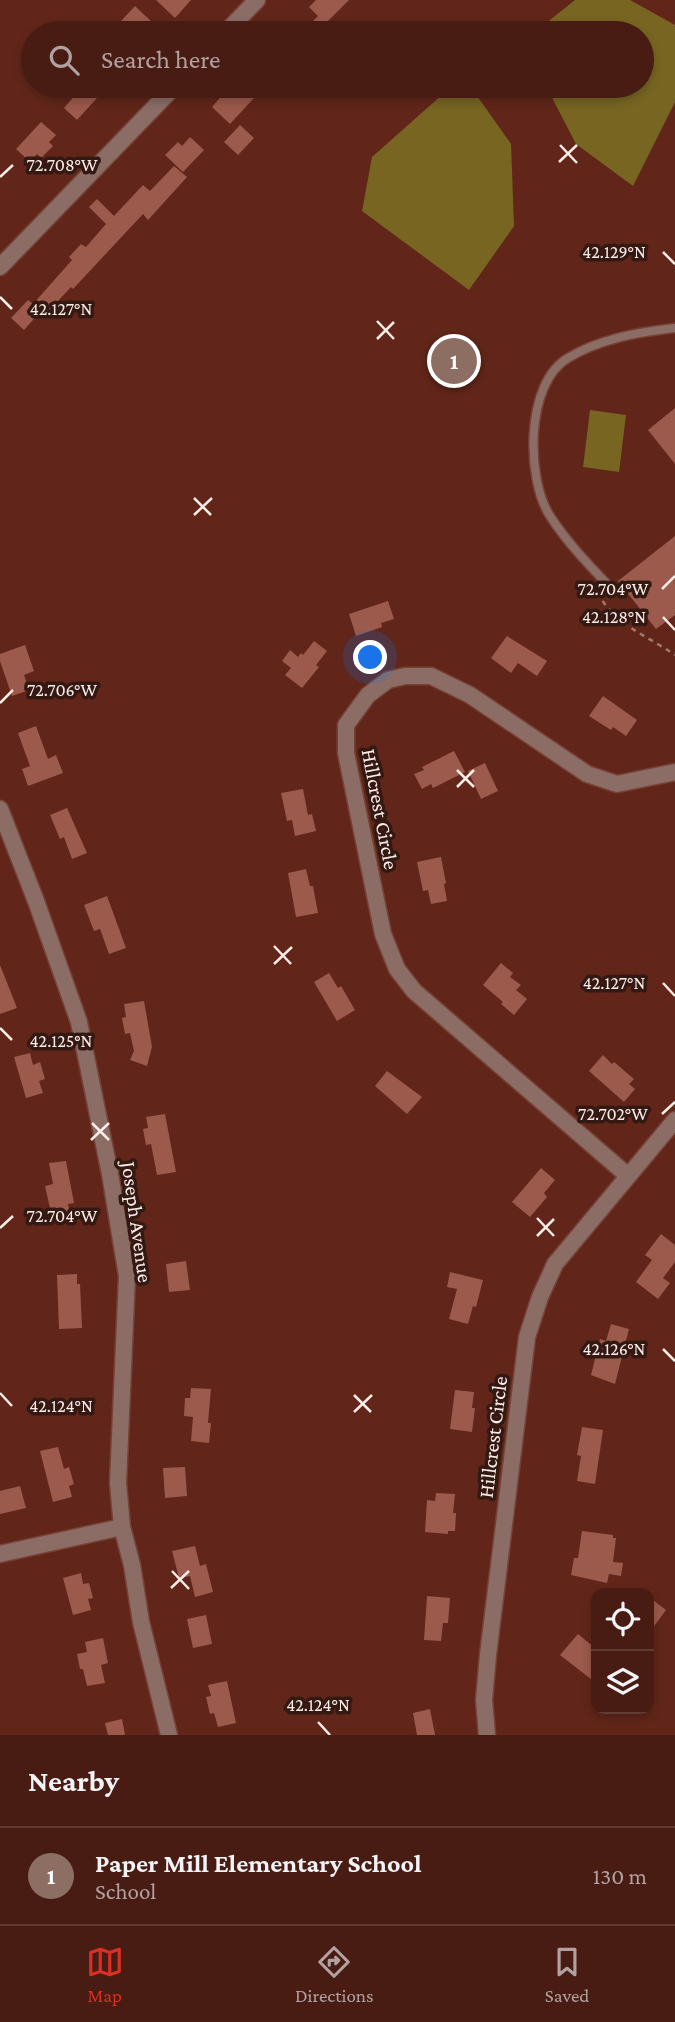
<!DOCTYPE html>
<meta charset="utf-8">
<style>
body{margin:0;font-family:"Crimson Pro",serif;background:#532921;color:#f1f3f6}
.controls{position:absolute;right:21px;bottom:21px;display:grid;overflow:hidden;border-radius:14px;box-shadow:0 4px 10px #0003}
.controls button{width:63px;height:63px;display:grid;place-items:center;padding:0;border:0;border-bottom:2px solid #613a33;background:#491c13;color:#f1f3f6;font:35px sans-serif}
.you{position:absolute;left:371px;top:658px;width:24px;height:24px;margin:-18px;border:5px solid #fff;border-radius:50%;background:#1a73e8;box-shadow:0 0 0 10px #1a73e833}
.badge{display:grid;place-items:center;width:46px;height:46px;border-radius:50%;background:#d93025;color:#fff;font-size:23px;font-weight:700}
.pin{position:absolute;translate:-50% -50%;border:4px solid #fff;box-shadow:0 2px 7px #0006}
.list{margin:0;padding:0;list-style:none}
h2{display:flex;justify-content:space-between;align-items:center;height:91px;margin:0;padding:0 28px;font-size:30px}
h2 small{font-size:23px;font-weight:400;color:#b1a1a0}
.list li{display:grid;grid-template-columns:46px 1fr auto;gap:21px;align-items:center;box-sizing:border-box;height:98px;padding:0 28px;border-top:2px solid #613a33}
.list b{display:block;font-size:26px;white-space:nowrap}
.list p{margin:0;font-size:23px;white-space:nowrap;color:#b1a1a0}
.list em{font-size:23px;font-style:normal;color:#b1a1a0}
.icon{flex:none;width:38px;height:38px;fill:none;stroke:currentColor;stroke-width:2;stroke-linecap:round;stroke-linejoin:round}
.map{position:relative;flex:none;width:675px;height:1735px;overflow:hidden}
.search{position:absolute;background:#491c13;box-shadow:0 4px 10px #0003;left:21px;right:21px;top:21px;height:77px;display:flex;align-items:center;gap:18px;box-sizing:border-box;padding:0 24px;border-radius:38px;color:#b1a1a0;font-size:26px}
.sheet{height:189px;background:#491c13}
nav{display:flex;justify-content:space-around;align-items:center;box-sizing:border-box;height:98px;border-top:2px solid #613a33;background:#491c13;font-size:19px;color:#b1a1a0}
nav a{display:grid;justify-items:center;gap:4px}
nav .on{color:#d93025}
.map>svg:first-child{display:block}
.green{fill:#776521}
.building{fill:#9b5a4b}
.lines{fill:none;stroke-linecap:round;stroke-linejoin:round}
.service-casing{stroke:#774236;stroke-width:11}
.minor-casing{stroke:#774236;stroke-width:19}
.path{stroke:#a1786f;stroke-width:2.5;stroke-dasharray:5 5;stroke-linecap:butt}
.service{stroke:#8b6d66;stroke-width:8}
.minor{stroke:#8b6d66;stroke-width:16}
.ticks{fill:none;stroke:#fbece8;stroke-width:2.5}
.labels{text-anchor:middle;stroke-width:7;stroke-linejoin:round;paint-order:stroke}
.street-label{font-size:21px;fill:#fbece8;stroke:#341913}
.ticks-label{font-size:18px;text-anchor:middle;fill:#fbece8;stroke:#341913;stroke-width:7;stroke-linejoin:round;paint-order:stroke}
</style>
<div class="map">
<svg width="675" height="1735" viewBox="0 0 675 1735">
<rect width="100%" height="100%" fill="#612619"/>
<!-- green -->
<g class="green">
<path d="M575,0h55l45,25v77l-42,84 -57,-42 -30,-58h96v-53h-102v-5z"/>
<path d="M452,86h18l41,58 3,82 -45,64 -107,-79 10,-54z"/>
<path d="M590,410l36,5 -7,57 -36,-5z"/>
</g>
<!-- building -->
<g class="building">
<path d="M156,0h35l-16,18z"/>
<path d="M316,0h33l-21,21 1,2 -3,3 8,7h-33l17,-17 -9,-9z"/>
<path d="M135,6l19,18 -9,9h-11l-13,-12z"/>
<path d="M67,86h17l13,12 -20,22 -13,-12 12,-14z"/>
<path d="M240,86h25l-35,38 -18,-17 12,-14 5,5z"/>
<path d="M41,122l15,13 -7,7 4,4 -12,12 -4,-4 -7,8 -14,-13z"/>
<path d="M240,125l14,13 -16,17 -14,-13z"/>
<path d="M190,137l14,13 -21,22 -18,-17 13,-13 4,4z"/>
<path d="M174,166l13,11 -39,43 -5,-6 -70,75 -2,-2 -27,29 -4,-4 -16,18 -13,-12 17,-18 5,4 39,-44 -3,-3 12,-13 5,3 20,-23 -17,-17 8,-8 17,17 29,-31 7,6z"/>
<path d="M675,408v56l-27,-34z"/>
<path d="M675,536v79l-19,14 -38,-48z"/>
<path d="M388,601l6,18 -13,4 1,4 -26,9 -7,-22z"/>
<path d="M507,636l40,25 -10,15 -19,-13 -7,10 -20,-15z"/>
<path d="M314,641l13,10 -11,14 3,2 -17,21 -17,-13 6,-7 -9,-7 8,-11 8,7 3,-4 2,2z"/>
<path d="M25,645l9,26 -10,4 5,15 -17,6 -12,-35v-7z"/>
<path d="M603,696l34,24 -11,16 -13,-9 -2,3 -22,-14z"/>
<path d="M36,726l12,33 8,-4 7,18 -35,13 -6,-17 8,-3 -12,-33z"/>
<path d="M454,751l11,21 -32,16 -2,-4 -9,5 -8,-15 10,-4 -2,-3z"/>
<path d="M485,763l13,28 -17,8 -13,-28z"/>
<path d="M303,789l5,26 4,-1 4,17 -21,5 -3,-16 -5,1 -6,-28z"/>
<path d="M67,808l20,45 -15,6 -8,-22 -4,2 -10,-24z"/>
<path d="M441,857l5,26 -2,1 3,17 -16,3 -3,-14 -5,1 -6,-29z"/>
<path d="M306,869l4,17h3l5,27 -22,4 -8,-44z"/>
<path d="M107,896l19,52 -17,6 -9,-25 -6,2 -10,-26z"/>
<path d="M501,963l12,10 -3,4 11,8 -5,5 11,9 -13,16 -13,-11 2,-2 -20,-17z"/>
<path d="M0,965l17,43 -17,6z"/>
<path d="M329,973l9,15 3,-2 14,24 -18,11 -23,-39z"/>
<path d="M144,1001l8,46 -5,19 -17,-6 4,-9 -4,-18 -5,1 -3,-16 4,-1 -2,-13z"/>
<path d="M30,1053l3,12 7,-3 5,17 -6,2 4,12 -17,5 -12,-41z"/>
<path d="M603,1055l9,9 2,-2 20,17 -5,5 6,5 -11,13 -35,-31z"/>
<path d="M387,1071l35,26 -15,17 -32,-28z"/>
<path d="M165,1114l11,58 -19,3 -6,-31 -5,1 -3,-16 5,-1 -2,-11z"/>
<path d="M66,1161l8,42 -6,1 2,10 -18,3 -7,-31 8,-2 -4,-21z"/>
<path d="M541,1168l14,12 -11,13 3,4 -17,20 -18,-15z"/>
<path d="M661,1234l14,11v17l-12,16 7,5 -12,16 -22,-17 16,-22 -7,-5z"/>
<path d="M186,1261l4,29 -21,2 -3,-28z"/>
<path d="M450,1272l33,8 -7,27 -3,-1 -5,18 -19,-5 8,-30 -10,-2z"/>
<path d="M77,1274v10h3l2,44 -23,1 -2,-54z"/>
<path d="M611,1324l18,5 -14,55 -24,-9 9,-36 6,2z"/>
<path d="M191,1388l20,1 -3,34h3l-2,20 -18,-2 2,-24 -9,-1 1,-18h5z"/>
<path d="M455,1390l19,2 -2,16h3l-3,24 -22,-3z"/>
<path d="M582,1427l21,3 -8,54 -18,-3 4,-25 -4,-1z"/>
<path d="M58,1447l6,22 5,-2 5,17 -5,2 3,11 -19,5 -13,-51z"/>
<path d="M185,1467l2,29 -22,2 -2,-30z"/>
<path d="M20,1486l6,22 -26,6v-23z"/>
<path d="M436,1493l19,1 -2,19h3l-1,18h-7v3l-23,-2 2,-32 8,1z"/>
<path d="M582,1531l31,4v3h3l-3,24 10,1 -2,13 -12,-2 -2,9 -36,-8 3,-17h4z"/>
<path d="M195,1546l5,20 6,-2 7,28 -18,5 -5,-21 -11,2 -7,-27z"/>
<path d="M81,1573l2,11 6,-1 4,15 -5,1 3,11 -18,5 -10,-37z"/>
<path d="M427,1596l23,2 -2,25h-5l-2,18 -17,-1z"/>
<path d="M649,1597l17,13 -17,23z"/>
<path d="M206,1615l6,29 -19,4 -6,-29z"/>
<path d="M578,1634l18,15v34l-36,-28z"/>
<path d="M103,1638l5,25 -7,2 4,18 -18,3 -4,-17h-3l-3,-15 10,-2 -2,-10z"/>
<path d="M227,1681l9,42 -18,4 -4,-14 -4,1 -4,-17 5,-1 -3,-11z"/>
<path d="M430,1709l5,26h-18l-4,-22z"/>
<path d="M122,1719l3,16h-17l-3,-12z"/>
</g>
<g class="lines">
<!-- service casing -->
<g class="service-casing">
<path id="service" d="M608,585c-20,-21 -42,-44 -58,-69 -24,-37 -25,-133 18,-158 31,-19 71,-26 107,-30"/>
</g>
<!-- minor casing -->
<g class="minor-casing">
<g id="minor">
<path d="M225,33l32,-33"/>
<path d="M0,267l175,-181"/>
<path d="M0,809l36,92 43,121 31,152 17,102 -9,207 4,44 10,38 9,57 28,113"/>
<path d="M627,1175l-213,-184 -17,-22 -14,-35 -37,-181v-28l22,-30 20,-15 17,-4h26l39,19 117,79 30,10 58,-12"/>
<path d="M0,1554l122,-27"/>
<path d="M487,1735l-3,-35 4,-45 39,-318 13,-40 15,-33 120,-144"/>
</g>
</g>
<!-- path -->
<path class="path" d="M598,592c13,31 50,44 77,63"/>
<!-- service -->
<use href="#service" class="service"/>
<!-- minor -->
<use href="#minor" class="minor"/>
</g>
<!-- ticks -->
<path class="ticks" d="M560,145l17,18M559,162l18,-17M0,177l13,-12M663,252l12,12M0,297l12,12M377,321l17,18M377,339l17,-17M194,498l17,17M194,515l18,-17M662,589l13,-13M663,617l12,13M0,703l13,-13M457,770l17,17M457,787l17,-17M274,946l17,18M274,964l18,-17M663,983l12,13M0,1028l12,12M662,1114l13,-12M92,1123l17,17M91,1140l18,-17M537,1218l17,18M0,1228l13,-12M537,1236l17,-17M663,1349l12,12M0,1393l12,13M354,1395l17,17M354,1412l18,-17M172,1571l17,18M171,1588l18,-17M318,1722l12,13"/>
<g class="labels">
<!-- street labels -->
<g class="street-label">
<text transform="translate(380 809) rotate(79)" y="7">Hillcrest Circle</text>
<text transform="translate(137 1222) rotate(82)" y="7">Joseph Avenue</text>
<text transform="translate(493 1437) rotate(-83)" y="7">Hillcrest Circle</text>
</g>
</g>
<g class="ticks-label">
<text x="62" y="171">72.708°W</text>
<text x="614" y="258">42.129°N</text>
<text x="61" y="315">42.127°N</text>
<text x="613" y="595">72.704°W</text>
<text x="614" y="623">42.128°N</text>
<text x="62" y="696">72.706°W</text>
<text x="614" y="989">42.127°N</text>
<text x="61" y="1047">42.125°N</text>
<text x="613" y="1120">72.702°W</text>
<text x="62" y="1222">72.704°W</text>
<text x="614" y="1355">42.126°N</text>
<text x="61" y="1412">42.124°N</text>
<text x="318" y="1711">42.124°N</text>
</g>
</svg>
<div class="controls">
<button><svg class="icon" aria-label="locate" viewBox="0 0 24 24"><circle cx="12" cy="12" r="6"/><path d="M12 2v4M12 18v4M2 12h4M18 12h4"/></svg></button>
<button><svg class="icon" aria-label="layers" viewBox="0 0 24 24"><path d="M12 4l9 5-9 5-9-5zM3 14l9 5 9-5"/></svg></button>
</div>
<div class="you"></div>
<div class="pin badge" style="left:454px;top:361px;background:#8d6e63">1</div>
<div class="search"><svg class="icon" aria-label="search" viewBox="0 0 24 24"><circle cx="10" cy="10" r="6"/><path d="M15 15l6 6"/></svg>Search here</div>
</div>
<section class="sheet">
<h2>Nearby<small></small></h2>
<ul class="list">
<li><span class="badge" style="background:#8d6e63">1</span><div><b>Paper Mill Elementary School</b><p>School</p></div><em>130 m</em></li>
</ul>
</section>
<nav>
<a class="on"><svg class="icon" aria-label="map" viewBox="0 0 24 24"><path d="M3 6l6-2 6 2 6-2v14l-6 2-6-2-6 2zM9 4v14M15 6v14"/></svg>Map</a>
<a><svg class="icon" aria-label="directions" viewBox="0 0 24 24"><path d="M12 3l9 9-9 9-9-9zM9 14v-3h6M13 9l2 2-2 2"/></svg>Directions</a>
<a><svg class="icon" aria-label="saved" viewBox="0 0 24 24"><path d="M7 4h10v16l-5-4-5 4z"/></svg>Saved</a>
</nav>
